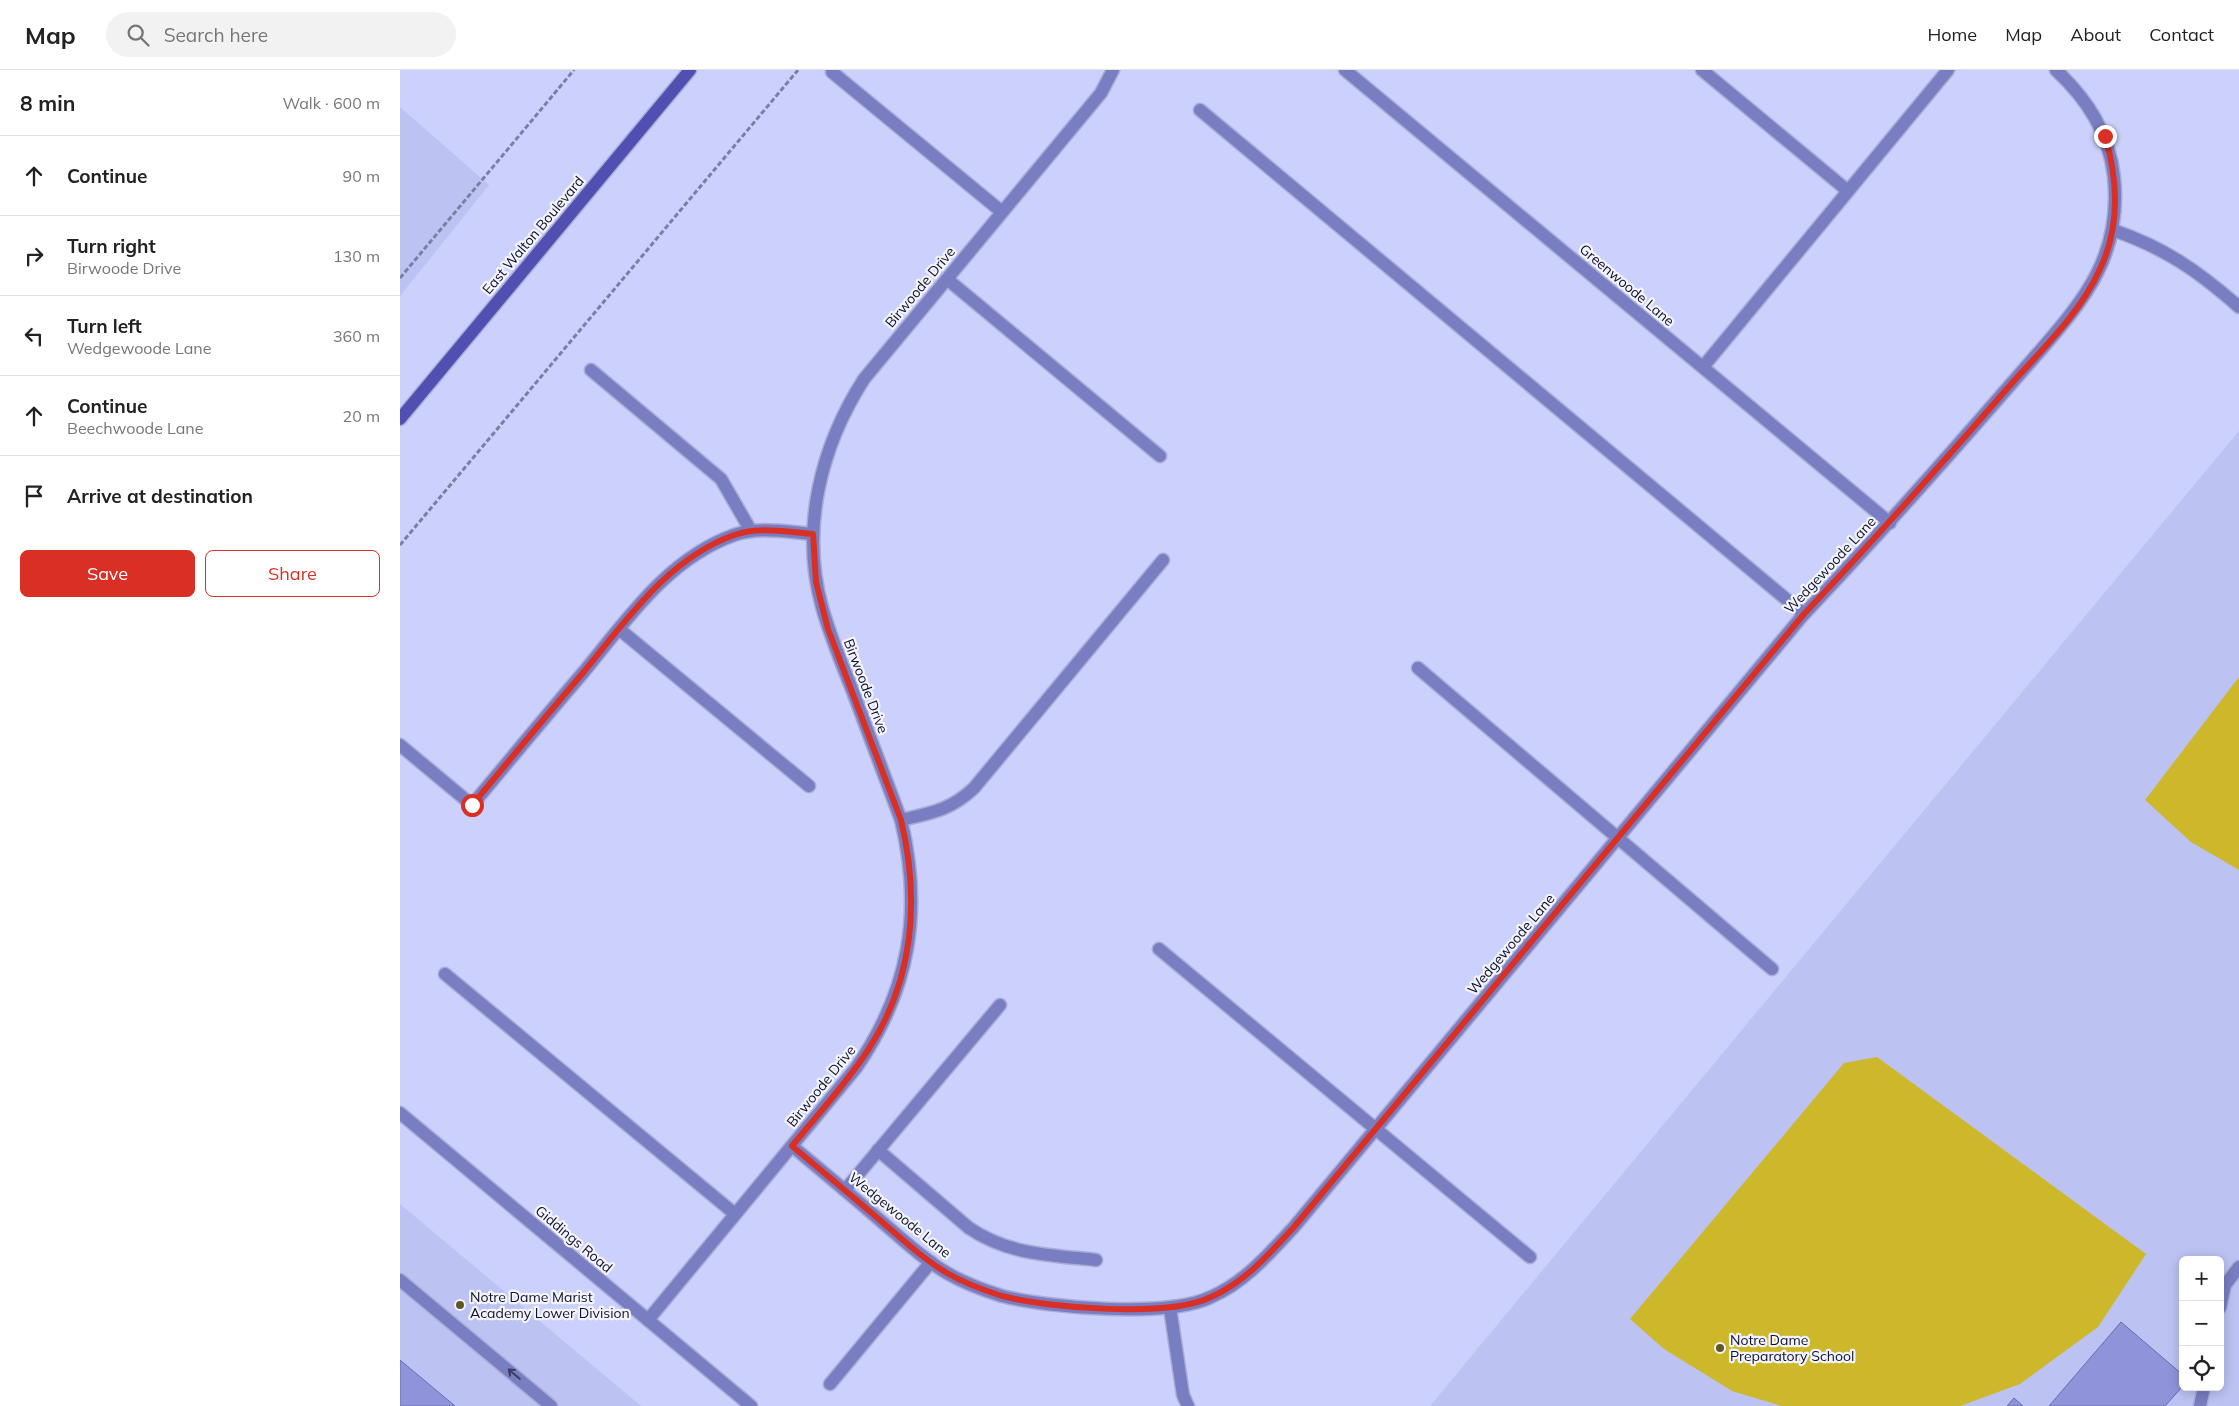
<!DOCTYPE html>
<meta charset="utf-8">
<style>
body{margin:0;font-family:Mulish,sans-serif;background:#f2f2f2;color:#222}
.controls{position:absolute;right:15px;bottom:15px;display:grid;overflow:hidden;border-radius:8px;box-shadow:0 2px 12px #0003}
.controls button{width:45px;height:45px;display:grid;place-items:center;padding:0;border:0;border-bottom:1px solid #e0e0e0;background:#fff;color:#222;font:25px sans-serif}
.stop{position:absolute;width:15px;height:15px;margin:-11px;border:4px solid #d93025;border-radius:50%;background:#fff}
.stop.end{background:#d93025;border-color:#fff;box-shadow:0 1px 5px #0008}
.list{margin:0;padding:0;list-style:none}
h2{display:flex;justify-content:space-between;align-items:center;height:65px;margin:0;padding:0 20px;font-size:21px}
h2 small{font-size:16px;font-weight:400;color:#767676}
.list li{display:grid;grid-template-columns:32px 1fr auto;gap:15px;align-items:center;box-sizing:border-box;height:80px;padding:0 20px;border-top:1px solid #e0e0e0}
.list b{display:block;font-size:19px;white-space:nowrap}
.list p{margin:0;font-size:16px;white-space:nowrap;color:#767676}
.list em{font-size:16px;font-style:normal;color:#767676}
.actions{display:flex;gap:10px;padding:15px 20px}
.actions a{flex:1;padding:11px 0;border:1px solid #d93025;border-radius:8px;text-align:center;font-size:18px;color:#d93025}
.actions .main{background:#d93025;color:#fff}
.icon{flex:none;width:28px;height:28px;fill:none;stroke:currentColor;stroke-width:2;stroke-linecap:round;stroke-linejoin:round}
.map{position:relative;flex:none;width:1839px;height:1336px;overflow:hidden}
header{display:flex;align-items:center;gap:30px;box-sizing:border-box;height:70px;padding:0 25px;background:#fff;border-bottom:1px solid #e0e0e0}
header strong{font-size:24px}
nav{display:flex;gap:28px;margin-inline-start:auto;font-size:18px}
.search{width:350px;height:45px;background:#f2f2f2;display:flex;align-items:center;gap:12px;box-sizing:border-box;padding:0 18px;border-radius:28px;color:#767676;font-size:19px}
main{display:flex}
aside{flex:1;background:#fff}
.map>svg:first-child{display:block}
.built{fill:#bcc2f2;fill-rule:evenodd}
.green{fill:#cdb82b}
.building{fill:#8f94da;stroke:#696db0}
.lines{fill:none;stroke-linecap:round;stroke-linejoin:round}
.service-casing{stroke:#a9add6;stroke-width:15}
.minor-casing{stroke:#a9add6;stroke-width:15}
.tertiary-casing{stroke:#a9add6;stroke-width:15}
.secondary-casing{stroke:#a9add6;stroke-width:15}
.path{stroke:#7c7fa4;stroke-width:3;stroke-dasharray:5 2.5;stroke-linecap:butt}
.service{stroke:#797dc1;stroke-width:12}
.minor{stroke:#797dc1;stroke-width:12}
.tertiary{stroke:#797dc1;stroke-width:12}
.secondary{stroke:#524fb3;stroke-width:12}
.oneway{stroke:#3a3c66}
.route{stroke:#d93025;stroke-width:6}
.poi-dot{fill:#605724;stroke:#f3f4fb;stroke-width:2}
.labels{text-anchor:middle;stroke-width:4.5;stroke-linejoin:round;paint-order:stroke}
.street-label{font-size:14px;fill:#10102a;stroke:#f3f4fb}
.poi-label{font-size:14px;fill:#10102a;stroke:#f3f4fb;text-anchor:start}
</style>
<header>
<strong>Map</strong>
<div class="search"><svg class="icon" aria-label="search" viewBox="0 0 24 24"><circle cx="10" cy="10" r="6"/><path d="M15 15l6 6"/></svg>Search here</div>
<nav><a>Home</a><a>Map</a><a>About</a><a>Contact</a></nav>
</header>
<main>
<aside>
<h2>8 min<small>Walk · 600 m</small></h2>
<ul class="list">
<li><svg class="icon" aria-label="ahead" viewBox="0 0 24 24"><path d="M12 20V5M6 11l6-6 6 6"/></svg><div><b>Continue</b></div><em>90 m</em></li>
<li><svg class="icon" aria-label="right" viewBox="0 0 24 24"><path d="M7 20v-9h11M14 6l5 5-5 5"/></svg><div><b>Turn right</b><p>Birwoode Drive</p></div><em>130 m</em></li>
<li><svg class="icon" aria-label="left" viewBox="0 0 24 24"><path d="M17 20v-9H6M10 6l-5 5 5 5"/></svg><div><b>Turn left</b><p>Wedgewoode Lane</p></div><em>360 m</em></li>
<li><svg class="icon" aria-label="ahead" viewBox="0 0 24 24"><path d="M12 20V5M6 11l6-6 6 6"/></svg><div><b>Continue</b><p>Beechwoode Lane</p></div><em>20 m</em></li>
<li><svg class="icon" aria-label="arrive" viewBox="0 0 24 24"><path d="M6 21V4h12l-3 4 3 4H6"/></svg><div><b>Arrive at destination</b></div></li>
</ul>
<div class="actions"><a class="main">Save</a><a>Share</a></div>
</aside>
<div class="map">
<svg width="1839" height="1336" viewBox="0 0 1839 1336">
<rect width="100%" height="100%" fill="#cbd0fc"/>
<!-- built -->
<g class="built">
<path d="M0,37l89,78 -89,111z"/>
<path d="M1839,361v975h-809l632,-762zM1783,1190h37v127h-37z"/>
<path d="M0,1134l241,202h-241z"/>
</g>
<!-- green -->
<g class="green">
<path d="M1839,607v193l-48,-28 -46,-42z"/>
<path d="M1477,987l269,197 -48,73 -78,57 -60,22h-178l-50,-15 -68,-42 -34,-30 214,-256z"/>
</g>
<!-- building -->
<g class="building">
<path d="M1721,1252l62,53v11l-18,20h-116z"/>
<path d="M0,1290l55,46h-55z"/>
<path d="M1614,1328l9,8h-16z"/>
</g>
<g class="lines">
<!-- service casing -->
<g class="service-casing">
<g id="service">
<path d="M1302,0l146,121"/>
<path d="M432,2l170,140"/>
<path d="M800,40l604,504"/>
<path d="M1713,160c52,18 85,41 126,77"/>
<path d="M547,209l213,177"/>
<path d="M1303,297l245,-297"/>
<path d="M191,300l130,109 30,52"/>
<path d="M219,559l190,157"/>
<path d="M1018,598l354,301"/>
<path d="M0,675l72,60c37,-44 73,-88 110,-131 44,-53 85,-115 152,-139 25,-9 54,-3 79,-1"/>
<path d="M501,750c30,-7 50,-10 73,-32l189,-228"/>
<path d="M759,879l371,308"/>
<path d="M45,904l290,240"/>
<path d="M478,1080l91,78c40,27 81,27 127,32"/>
<path d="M445,1120l155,-185"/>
<path d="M0,1210l151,126"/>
<path d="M770,1238l13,87 5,11"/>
<path d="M1820,1238l5,-23 14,-18"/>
<path d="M430,1314l101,-122"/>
<path d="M1800,1336l4,-19"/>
</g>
</g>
<!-- minor casing -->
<g class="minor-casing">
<g id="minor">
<path d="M945,0l545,453"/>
<path d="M392,1076c30,25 60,50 89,75 21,18 42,38 66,52 17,10 36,17 55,23 48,12 166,22 209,1 34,-15 58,-43 83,-70l510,-613c59,-62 116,-126 173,-191 21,-24 42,-48 62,-71 47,-54 83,-98 75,-175 -5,-44 -26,-77 -58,-107"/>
<path d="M248,1250l208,-252c54,-78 67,-157 45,-248 -16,-43 -32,-85 -48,-128 -11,-28 -23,-56 -31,-85 -22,-79 -1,-161 42,-228l237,-286 12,-23"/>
</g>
</g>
<!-- tertiary casing -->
<g class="tertiary-casing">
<path id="tertiary" d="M0,1043l351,293"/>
</g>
<!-- secondary casing -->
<g class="secondary-casing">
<path id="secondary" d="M0,349l290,-349"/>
</g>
<!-- path -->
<g class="path">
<path d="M0,208l174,-208"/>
<path d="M0,475l398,-475"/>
</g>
<!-- service -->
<use href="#service" class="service"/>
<!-- minor -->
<use href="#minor" class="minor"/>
<!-- tertiary -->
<use href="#tertiary" class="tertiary"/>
<!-- secondary -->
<use href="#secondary" class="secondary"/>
</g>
<!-- one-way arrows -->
<defs><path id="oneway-shaft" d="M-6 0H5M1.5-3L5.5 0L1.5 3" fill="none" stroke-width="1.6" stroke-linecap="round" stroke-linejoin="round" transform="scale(1.25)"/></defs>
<use class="oneway" href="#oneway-shaft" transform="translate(114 1304) rotate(-140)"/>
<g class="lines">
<!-- route -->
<path class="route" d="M72,735c37,-44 73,-88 110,-131 44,-53 85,-115 152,-139 25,-9 54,-3 79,-1l3,48 12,47 73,191c19,79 13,160 -33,230 -22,34 -50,64 -76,96 30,25 60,50 89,75 21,18 42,38 66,52 17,10 36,17 55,23 47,12 166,22 209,1 34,-15 58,-43 83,-70l510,-613c69,-73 135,-147 201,-223 33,-38 74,-75 95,-122 20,-42 18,-89 5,-133"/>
</g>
<!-- markers -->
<g class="poi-dot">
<circle cx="60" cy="1235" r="5"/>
<circle cx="1320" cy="1278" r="5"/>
</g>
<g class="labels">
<!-- street labels -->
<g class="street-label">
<text transform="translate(133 165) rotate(-50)" y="5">East Walton Boulevard</text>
<text transform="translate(1227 215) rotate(40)" y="5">Greenwoode Lane</text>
<text transform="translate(520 217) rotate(-50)" y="5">Birwoode Drive</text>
<text transform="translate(1430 495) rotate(-47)" y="5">Wedgewoode Lane</text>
<text transform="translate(466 616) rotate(69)" y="5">Birwoode Drive</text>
<text transform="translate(1111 874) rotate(-50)" y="5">Wedgewoode Lane</text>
<text transform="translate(421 1016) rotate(-51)" y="5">Birwoode Drive</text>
<text transform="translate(500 1145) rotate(39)" y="5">Wedgewoode Lane</text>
<text transform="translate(174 1169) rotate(40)" y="5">Giddings Road</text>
</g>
<!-- poi labels -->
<g class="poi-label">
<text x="70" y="1232">Notre Dame Marist<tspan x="70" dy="16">Academy Lower Division</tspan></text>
<text x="1330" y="1275">Notre Dame<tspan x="1330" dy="16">Preparatory School</tspan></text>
</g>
</g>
</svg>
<div class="controls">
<button>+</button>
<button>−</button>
<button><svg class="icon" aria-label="locate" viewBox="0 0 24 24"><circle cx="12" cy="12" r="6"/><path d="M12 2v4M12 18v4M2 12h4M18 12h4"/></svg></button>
</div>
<div class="stop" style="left:72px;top:735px"></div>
<div class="stop end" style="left:1705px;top:66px"></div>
</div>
</main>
